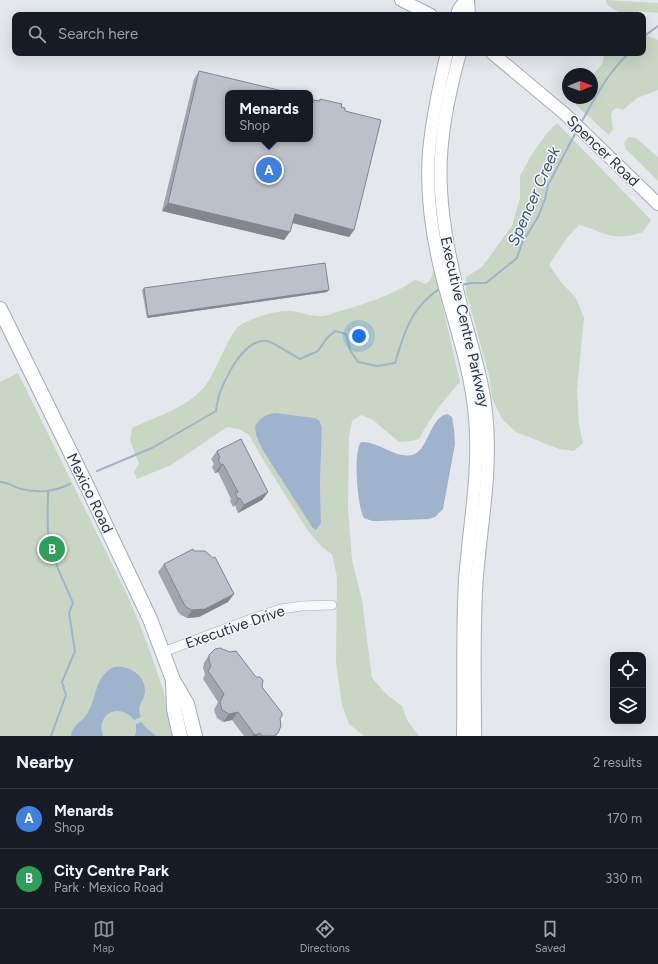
<!DOCTYPE html>
<meta charset="utf-8">
<style>
body{margin:0;font-family:Figtree,sans-serif;background:#20242c;color:#f1f3f6}
.controls{position:absolute;right:12px;bottom:12px;display:grid;overflow:hidden;border-radius:8px;box-shadow:0 4px 16px #0002}
.controls button{width:36px;height:36px;display:grid;place-items:center;padding:0;border:0;border-bottom:1px solid #363941;background:#171b24;color:#f1f3f6;font:20px sans-serif}
.compass{position:absolute;left:562px;top:68px;width:36px;height:36px;border-radius:50%;background:#171b24;box-shadow:0 4px 16px #0002;rotate:89deg}
.you{position:absolute;left:359px;top:336px;width:14px;height:14px;margin:-10px;border:3px solid #fff;border-radius:50%;background:#1a73e8;box-shadow:0 0 0 6px #1a73e833}
.badge{display:grid;place-items:center;width:26px;height:26px;border-radius:50%;background:#8c9099;color:#fff;font-size:13px;font-weight:700}
.pin{position:absolute;translate:-50% -50%;border:2px solid #fff;box-shadow:0 1px 4px #0006}
.popup{position:absolute;left:225px;top:90px;width:88px;height:52px;box-sizing:border-box;display:grid;place-content:center;border-radius:8px;background:#171b24;filter:drop-shadow(0 1px 3px #0005);font-size:13px;white-space:nowrap;color:#9ea1a6}
.popup b{font-size:15px;color:#f1f3f6}
.popup::after{content:'';position:absolute;left:50%;top:100%;margin-left:-8px;border:8px solid transparent;border-top-color:#171b24}
.list{margin:0;padding:0;list-style:none}
h2{display:flex;justify-content:space-between;align-items:center;height:52px;margin:0;padding:0 16px;font-size:17px}
h2 small{font-size:13px;font-weight:400;color:#9ea1a6}
.list li{display:grid;grid-template-columns:26px 1fr auto;gap:12px;align-items:center;box-sizing:border-box;height:60px;padding:0 16px;border-top:1px solid #363941}
.list b{display:block;font-size:15px;white-space:nowrap}
.list p{margin:0;font-size:13px;white-space:nowrap;color:#9ea1a6}
.list em{font-size:13px;font-style:normal;color:#9ea1a6}
.icon{flex:none;width:22px;height:22px;fill:none;stroke:currentColor;stroke-width:2;stroke-linecap:round;stroke-linejoin:round}
.map{position:relative;flex:none;width:658px;height:736px;overflow:hidden}
.search{position:absolute;background:#171b24;box-shadow:0 4px 16px #0002;left:12px;right:12px;top:12px;height:44px;display:flex;align-items:center;gap:10px;box-sizing:border-box;padding:0 14px;border-radius:8px;color:#9ea1a6;font-size:15px}
.sheet{height:172px;background:#171b24}
nav{display:flex;justify-content:space-around;align-items:center;box-sizing:border-box;height:56px;border-top:1px solid #363941;background:#171b24;font-size:11px;color:#9ea1a6}
nav a{display:grid;justify-items:center;gap:2px}
nav .on{color:#8c9099}
.map>svg:first-child{display:block}
.green{fill:#c9d6c5;fill-rule:evenodd}
.water{fill:#9fb4cc}
.lines{fill:none;stroke-linecap:round;stroke-linejoin:round}
.stream{stroke:#9fb4cc;stroke-width:2}
.street-casing{stroke:#a9aeb7;stroke-width:10}
.secondary-casing{stroke:#a9aeb7;stroke-width:14}
.primary-casing{stroke:#a3abb8;stroke-width:16}
.street{stroke:#f7f8fa;stroke-width:9}
.secondary{stroke:#fff;stroke-width:12}
.primary{stroke:#fff;stroke-width:14}
.wall{fill:#a1a5ae}
.shaded-wall{fill:#83868d}
.building{fill:#bbc0ca;stroke:#83868d}
.labels{text-anchor:middle;stroke-width:3;stroke-linejoin:round;paint-order:stroke}
.street-label{font-size:15px;fill:#2b3445;stroke:#f4f6f9}
.water-label{font-size:16px;font-style:italic;fill:#34527a;stroke:#f4f6f9}
</style>
<div class="map">
<svg width="658" height="736" viewBox="0 0 658 736">
<rect width="100%" height="100%" fill="#e4e7ec"/>
<!-- green -->
<g class="green">
<path d="M606,0l52,3v10l-17,-2 -19,3 -15,-9z"/>
<path d="M643,34l15,6v50l-21,8 -14,12 -7,-2 -4,3 -1,5 2,13 -4,6 -33,-30 1,-7h15v-22l10,-12 3,-11h38z"/>
<path d="M557,123l94,97 -8,12c-11,4 -22,6 -34,3 -10,-2 -19,-8 -30,-10l-13,14 -17,26 12,17 15,16 8,20 -7,72 2,34 4,19 -9,8 -15,-2 -43,-17 -14,-13 -10,-21 -3,-23 -23,-83v-15l16,-10 30,-41 8,-28v-22l12,-22 16,-22z"/>
<path d="M628,137l8,1 22,19v24l-32,-32 -2,-5z"/>
<path d="M434,269l26,113c-16,17 -30,36 -41,57l-7,2 -13,1 -26,-22 -12,-5 -9,6 -3,15 -1,72 4,52 10,40 10,78 14,16 16,12 5,14 12,16h-55l-15,-12 -7,-19 -6,-43 1,-85 -5,-23 -10,-7 -14,-16 -46,-73 -13,-23 -10,-6 -12,-2 -56,38 -34,14 -3,-7 5,-8 -9,-24 2,-12c25,-12 55,-20 73,-42 11,-13 25,-57 37,-62 14,-7 31,-13 47,-13 10,0 20,5 30,5 5,1 12,-2 18,-4 27,-8 55,-16 78,-32l11,4 5,-5zM276,413l39,5 4,2 3,7 -2,56 1,40 -3,4h-6l-50,-78 -6,-14 -1,-9z"/>
<path d="M18,373l107,217c21,47 39,96 50,146h-175v-354z"/>
</g>
<!-- water -->
<g class="water">
<path d="M276,413l39,5 4,2 3,7 -2,56 1,40 -5,7 -4,-3 -50,-78 -6,-14 -1,-9c6,-9 11,-12 21,-13z"/>
<path d="M447,414l5,3 2,12 1,15 -12,65 -8,8 -6,2 -51,2h-6l-8,-3c-7,-12 -11,-66 -3,-76 18,-1 34,17 51,13 16,-3 18,-38 35,-41z"/>
<path d="M114,667c15,-2 32,8 31,25 -1,10 -9,13 -4,25l-7,3c-9,-12 -27,-13 -32,3 -1,4 0,9 1,13h-32c1,-11 10,-13 16,-22 10,-15 7,-38 27,-47z"/>
<path d="M142,722l3,5 11,9h-21l1,-4v-8z"/>
</g>
<g class="lines">
<!-- stream -->
<g class="stream">
<path d="M643,37l15,-11"/>
<path d="M581,123c15,-27 26,-49 48,-70"/>
<path d="M461,285l11,-2h14l31,-25 5,-15 16,-26 7,-18 3,-14 28,-53"/>
<path d="M97,471l55,-23 64,-37c1,-7 2,-15 5,-21 7,-17 24,-52 46,-49 5,0 26,15 33,18l18,-8 9,-13 8,-7 11,3 4,16 8,12 19,4 18,-3c8,-26 14,-49 35,-67 4,-3 6,-6 11,-7"/>
<path d="M0,482c8,0 14,5 21,7 19,4 32,3 49,-5"/>
<path d="M48,492c0,17 -2,36 2,53 5,20 15,39 23,58l-4,10 6,38 -13,31 4,13 -15,41"/>
</g>
<!-- street casing -->
<g class="street-casing">
<path id="street" d="M163,652l91,-34 27,-9 21,-3 30,-1"/>
</g>
<!-- secondary casing -->
<g class="secondary-casing">
<g id="secondary">
<path d="M401,0l30,15"/>
<path d="M468,0l1,15"/>
<path d="M457,15l2,-6 7,-9"/>
<path d="M447,53c-8,33 -15,65 -18,99 -3,38 3,83 12,120 12,48 30,96 34,145 5,55 -6,109 -10,163 -3,52 -1,104 -2,156"/>
<path d="M460,53c-12,44 -22,91 -19,137 2,39 11,78 20,116 10,39 24,78 26,118 4,51 -6,102 -10,152 -4,53 -2,107 -2,160"/>
<path d="M492,53l73,61 93,90"/>
</g>
</g>
<!-- primary casing -->
<g class="primary-casing">
<g id="primary">
<path d="M0,309l87,177 63,133 23,61 14,24 8,32"/>
<path d="M173,682l1,27 6,27"/>
</g>
</g>
<!-- street -->
<use href="#street" class="street"/>
<!-- secondary -->
<use href="#secondary" class="secondary"/>
<!-- primary -->
<use href="#primary" class="primary"/>
</g>
<!-- wall -->
<g class="wall">
<path d="M199,71l29,22 83,10 2,-3 6,1 1,-2 21,8 4,4 9,119 -5,7 -57,-14 -8,17 -122,-29 32,-132z"/>
<path d="M144,288l185,2 -2,2 -180,26 -5,-28z"/>
<path d="M217,451l51,41 -6,8 -24,13 -3,-8 -2,2 -3,-6 1,-2 -13,-27 -3,1 -3,-6 2,-3 -3,-5z"/>
<path d="M164,564l64,38 -29,15 -12,1 -6,-3 -3,-3 -20,-40z"/>
<path d="M209,655l53,32 20,29 -2,3 -2,14 -2,3h-32l-12,-16 -9,2 -6,-4 -3,-8 4,-8 -15,-23 2,-5 -2,-6 1,-5z"/>
</g>
<!-- shaded-wall -->
<g class="shaded-wall">
<path d="M168,203l122,29 -6,8 -122,-29z"/>
<path d="M295,214l59,16 -5,7 -60,-15z"/>
<path d="M329,290l-2,2 -180,26 1,-2z"/>
<path d="M223,464l-5,8 -3,1 6,-8z"/>
<path d="M268,492l-6,8 -24,13 6,-8z"/>
<path d="M240,498l-5,7 -2,2 5,-8z"/>
<path d="M234,594l-6,8 -29,15 -12,1 5,-8z"/>
<path d="M238,712l-6,8 -9,2 6,-8z"/>
<path d="M259,733l-2,3h-5l2,-2z"/>
</g>
<!-- building -->
<g class="building">
<path d="M199,71l92,22h-63v46h82v-37l3,1v-3l7,1v-2l22,5 -1,3 4,1v3l36,9 -27,110 -59,-16 -5,18 -122,-29z"/>
<path d="M325,263l4,27 -181,26 -4,-28z"/>
<path d="M241,439l27,53 -24,13 -4,-7 -2,1 -3,-6 3,-1 -15,-28 -2,1 -3,-6 2,-1 -3,-7z"/>
<path d="M193,549l1,2h11l8,7 2,-1 19,37 -29,15 -13,1 -6,-3 -2,-3 -20,-40z"/>
<path d="M220,648l10,4 6,-1 20,26h4l3,3 -1,7 20,26v3l-2,2 1,8 -3,7 -4,3h-11l-4,-3 -2,2 -3,-1 -16,-22 -9,2 -7,-4 -2,-8 4,-8 -16,-23 3,-5 -2,-5v-6l6,-6z"/>
</g>
<g class="labels">
<!-- street labels -->
<g class="street-label">
<text transform="translate(603 151) rotate(44)" y="5">Spencer Road</text>
<text transform="translate(465 322) rotate(77)" y="5">Executive Centre Parkway</text>
<text transform="translate(90 493) rotate(64)" y="5">Mexico Road</text>
<text transform="translate(235 627) rotate(-19)" y="5">Executive Drive</text>
</g>
<!-- water labels -->
<g class="water-label">
<text transform="translate(533 196) rotate(-66)" y="6">Spencer Creek</text>
</g>
</g>
</svg>
<div class="controls">
<button><svg class="icon" aria-label="locate" viewBox="0 0 24 24"><circle cx="12" cy="12" r="6"/><path d="M12 2v4M12 18v4M2 12h4M18 12h4"/></svg></button>
<button><svg class="icon" aria-label="layers" viewBox="0 0 24 24"><path d="M12 4l9 5-9 5-9-5zM3 14l9 5 9-5"/></svg></button>
</div>
<svg class="compass" viewBox="-18 -18 36 36"><path d="M0-13l5 13h-10z" fill="#e53935"/><path d="M0 13l5-13h-10z" fill="#9ea1a6"/></svg>
<div class="you"></div>
<div class="pin badge" style="left:269px;top:170px;background:#3f7fe0">A</div>
<div class="popup"><b>Menards</b>Shop</div>
<div class="pin badge" style="left:52px;top:549px;background:#2e9e5b">B</div>
<div class="search"><svg class="icon" aria-label="search" viewBox="0 0 24 24"><circle cx="10" cy="10" r="6"/><path d="M15 15l6 6"/></svg>Search here</div>
</div>
<section class="sheet">
<h2>Nearby<small>2 results</small></h2>
<ul class="list">
<li><span class="badge" style="background:#3f7fe0">A</span><div><b>Menards</b><p>Shop</p></div><em>170 m</em></li>
<li><span class="badge" style="background:#2e9e5b">B</span><div><b>City Centre Park</b><p>Park · Mexico Road</p></div><em>330 m</em></li>
</ul>
</section>
<nav>
<a class="on"><svg class="icon" aria-label="map" viewBox="0 0 24 24"><path d="M3 6l6-2 6 2 6-2v14l-6 2-6-2-6 2zM9 4v14M15 6v14"/></svg>Map</a>
<a><svg class="icon" aria-label="directions" viewBox="0 0 24 24"><path d="M12 3l9 9-9 9-9-9zM9 14v-3h6M13 9l2 2-2 2"/></svg>Directions</a>
<a><svg class="icon" aria-label="saved" viewBox="0 0 24 24"><path d="M7 4h10v16l-5-4-5 4z"/></svg>Saved</a>
</nav>
